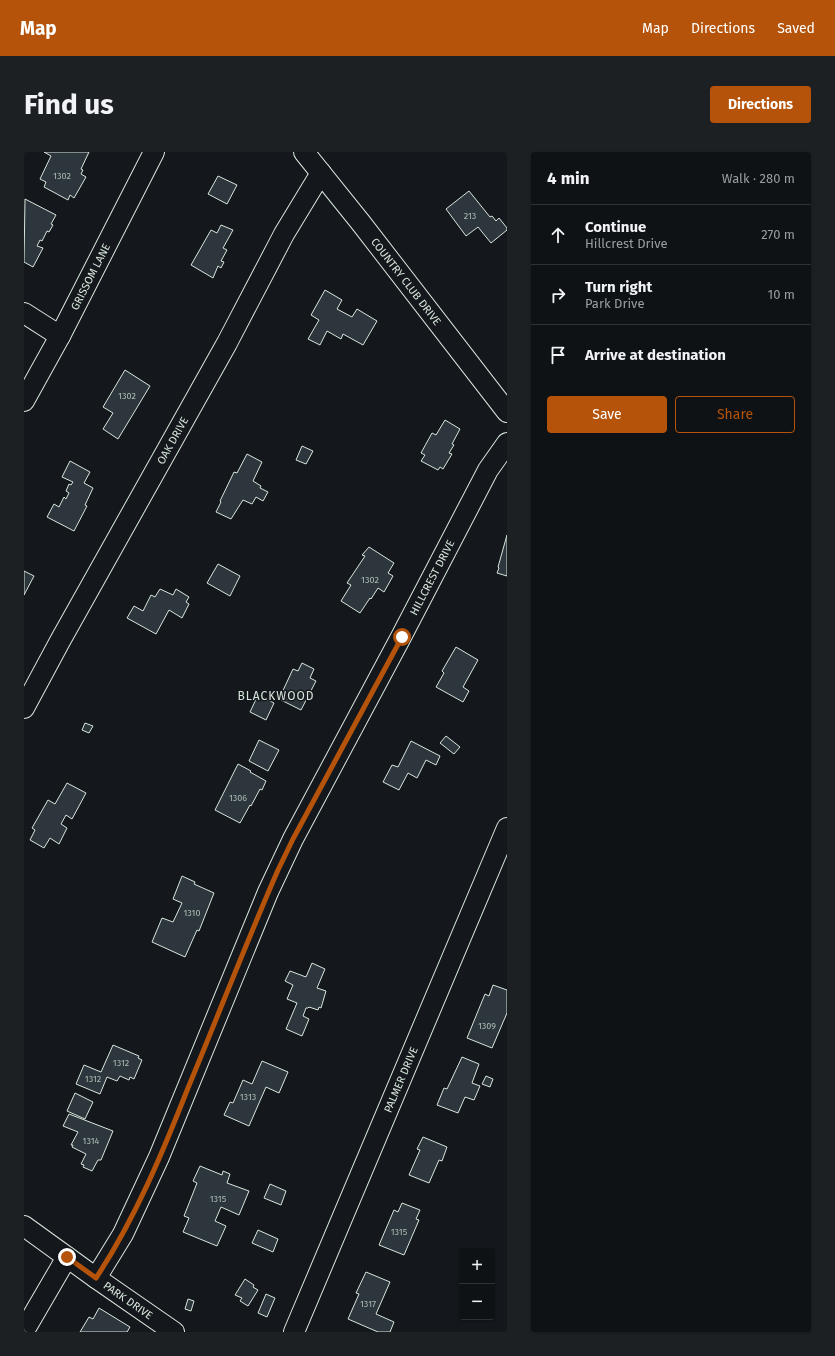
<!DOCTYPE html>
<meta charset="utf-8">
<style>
body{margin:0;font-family:"Fira Sans",sans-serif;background:#1d2022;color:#f1f3f6}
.controls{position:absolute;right:12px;bottom:12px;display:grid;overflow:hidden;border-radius:4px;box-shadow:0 1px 3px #0004}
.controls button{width:36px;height:36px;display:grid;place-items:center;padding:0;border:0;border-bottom:1px solid #2f3234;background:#0f1215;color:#f1f3f6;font:20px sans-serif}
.stop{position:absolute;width:12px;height:12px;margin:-9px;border:3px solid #b45309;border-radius:50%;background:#fff}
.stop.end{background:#b45309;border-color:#fff;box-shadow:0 1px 4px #0008}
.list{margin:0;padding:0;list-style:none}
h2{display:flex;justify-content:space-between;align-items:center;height:52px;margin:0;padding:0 16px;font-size:17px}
h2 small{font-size:13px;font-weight:400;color:#9b9ea0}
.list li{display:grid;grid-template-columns:26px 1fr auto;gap:12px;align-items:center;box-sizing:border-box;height:60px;padding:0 16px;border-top:1px solid #2f3234}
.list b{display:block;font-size:15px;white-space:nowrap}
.list p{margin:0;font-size:13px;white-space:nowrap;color:#9b9ea0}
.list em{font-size:13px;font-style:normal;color:#9b9ea0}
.actions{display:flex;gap:8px;padding:12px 16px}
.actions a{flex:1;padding:9px 0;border:1px solid #b45309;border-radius:4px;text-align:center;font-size:14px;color:#b45309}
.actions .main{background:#b45309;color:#fff}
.icon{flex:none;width:22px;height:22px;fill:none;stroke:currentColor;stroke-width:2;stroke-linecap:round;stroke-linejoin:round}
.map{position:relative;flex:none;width:483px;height:1180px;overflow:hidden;border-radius:4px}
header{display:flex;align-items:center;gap:24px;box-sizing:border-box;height:56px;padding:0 20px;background:#b45309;color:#fff}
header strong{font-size:19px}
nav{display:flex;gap:22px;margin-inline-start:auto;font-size:14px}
.intro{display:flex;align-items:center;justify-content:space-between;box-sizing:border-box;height:96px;padding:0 24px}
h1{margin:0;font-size:28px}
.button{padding:10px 18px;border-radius:4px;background:#b45309;color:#fff;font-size:14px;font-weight:700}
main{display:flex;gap:24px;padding:0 24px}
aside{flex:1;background:#0f1215;border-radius:4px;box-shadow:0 1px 3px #0004}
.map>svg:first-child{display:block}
.building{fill:#2c363c;stroke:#d8e6dc}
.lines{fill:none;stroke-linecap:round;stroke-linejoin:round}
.minor-casing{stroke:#d8e6dc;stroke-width:22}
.minor{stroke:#14181c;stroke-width:20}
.route{stroke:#b45309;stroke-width:5}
.labels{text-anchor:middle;stroke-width:3;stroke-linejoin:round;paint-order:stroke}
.number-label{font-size:9px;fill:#adbab4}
.street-label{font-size:11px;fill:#d8e6dc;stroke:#14181c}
.neighbourhood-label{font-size:12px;letter-spacing:1px;fill:#d8e6dc;stroke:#14181c}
</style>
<header>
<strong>Map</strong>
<nav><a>Map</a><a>Directions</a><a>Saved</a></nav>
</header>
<div class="intro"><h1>Find us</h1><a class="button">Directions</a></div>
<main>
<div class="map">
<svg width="483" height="1180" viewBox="0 0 483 1180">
<rect width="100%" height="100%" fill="#14181c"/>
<!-- building -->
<g class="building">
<path d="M20,0h45l-8,17 2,1 -2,4 5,3 -12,21 -4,-3 -2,5 -24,-13 2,-5 -6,-3 11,-23z"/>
<path d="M194,24l19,9 -10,19 -19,-10z"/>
<path d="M445,39l21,26 2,-1 4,5 3,-3 8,10v2l-16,13 -13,-16 -12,9 -20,-27z"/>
<path d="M1,47l31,16 -5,9 2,1 -4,7 -2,-1 -5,10 -2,-1 -3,6 6,2 -10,19 -9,-5z"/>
<path d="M197,73l12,5 -10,18 4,2 -6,11 3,1 -3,6 -3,-2 -5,12 -22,-13 20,-35 6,3z"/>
<path d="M301,138l17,10 -5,9 15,8 5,-8 20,12 -14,24 -20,-11 -2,5 -14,-8 -7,14 -12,-6 11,-19 -8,-5z"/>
<path d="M101,218l25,16 -32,53 -15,-10 10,-16 -10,-6z"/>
<path d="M421,268l15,9 -8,15 2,1 -5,8 3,1 -9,15 -3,-2 -2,3 -17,-9 4,-6 -4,-2 11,-20 4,2z"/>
<path d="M278,294l11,5 -7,13 -10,-4z"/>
<path d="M223,302l15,8 -9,19 8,5 -1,2 8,4 -5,9 -7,-4 -4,7 -9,-4 -12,19 -15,-7 5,-10 -1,-1 14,-29 3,1z"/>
<path d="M46,309l20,11 -6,11 9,5 -8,17 2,1 -13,25 -27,-14 7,-13 5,3 5,-10 2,2 3,-6 -3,-2 3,-7 2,1 2,-3 -11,-5z"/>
<path d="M483,383v41l-10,-3 2,-5 -1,-1z"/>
<path d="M345,395l25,16 -6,10 5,3 -9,16 -6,-4 -7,11 -1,-1 -10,15 -19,-12 10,-16 -4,-2 18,-27 -3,-1z"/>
<path d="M194,412l22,12 -10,20 -23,-13z"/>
<path d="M0,419l10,5 -10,19z"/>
<path d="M136,437l13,6 3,-6 13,8 -3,5 3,2 -7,14 -13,-8 -13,24 -29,-16 7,-12 9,5 8,-16 4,2z"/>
<path d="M432,495l22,13 -15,27 6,4 -6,11 -27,-15 8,-14 -2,-2z"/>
<path d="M278,511l12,6 -4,9 6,3 -15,29 -22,-11 14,-30 5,2z"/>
<path d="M234,543l16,8 -8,17 -16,-8z"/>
<path d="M61,571l8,3 -4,7 -7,-3z"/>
<path d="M422,584l14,11 -6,7 -14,-11z"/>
<path d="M235,588l20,10 -11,21 -19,-10z"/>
<path d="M387,589l29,15 -4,9 -10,-5 -9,18 -9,-5 -9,17 -16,-8 9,-17 6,2z"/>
<path d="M214,612l13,7 -1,1 16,9 -4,9 -2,-1 -9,17 -1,-1 -10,18 -25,-13z"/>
<path d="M43,631l19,10 -14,26 -6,-4 -5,9 6,4 -8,16 -9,-6 -6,10 -14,-8 5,-10 -3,-2 16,-28 7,4z"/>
<path d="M158,724l13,6 -1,2 20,9 -15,38 -2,-1 -12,27 -33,-15 10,-24 11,4 9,-19 -9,-4z"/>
<path d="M288,811l13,6 -8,19 9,3 -5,17 -2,-1 -1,3 -9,-3 -1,1h-2l-3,8 6,3 -7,17 -16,-7 11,-26 -10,-4 6,-14 -8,-4 5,-10 16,6z"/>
<path d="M469,833l14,5v23l-15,35 -25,-10 18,-44 4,2z"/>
<path d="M89,893l26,11 -1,2 4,2 -8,19 -4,-2 -1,3 -9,-4 -3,5 -10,-4 -7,17 -24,-10 8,-19 17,7z"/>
<path d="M438,905l17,7 -7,19 8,3 -6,14 -9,-3 -7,16 -21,-8 7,-17 3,1z"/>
<path d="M238,909l26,11 -9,21 -13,-6 -17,39 -25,-11 6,-13 3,1 10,-23 9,4z"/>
<path d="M462,924l7,3 -3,8 -8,-3z"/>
<path d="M51,941l18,9 -8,17 -18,-8z"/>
<path d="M45,962l44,17 -12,29h-3l-6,11 -9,-4 1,-2 -3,-1 5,-10 -14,-7 1,-2h-2l7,-13 -15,-6z"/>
<path d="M399,985l24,10 -5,14 -3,-1 -10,23 -20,-8 11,-25 -3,-1z"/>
<path d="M176,1014l22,9 1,-4 7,3 -3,9 22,8 -10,24 -18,-8 -6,14 11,5 -9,20 -34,-14 6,-14 -5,-2 13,-33 -4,-2z"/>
<path d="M246,1032l16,7 -5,14 -17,-7z"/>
<path d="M378,1051l18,7 -4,9 3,1 -15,35 -25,-10 15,-35 4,2z"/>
<path d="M234,1078l20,9 -5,13 -21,-9z"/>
<path d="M342,1120l24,10 -14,32 18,8 -4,10h-12l-30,-13 11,-25 -3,-1z"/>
<path d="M221,1127l9,6 -1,2 5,3 -10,16 -8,-5 2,-3 -7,-3z"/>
<path d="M242,1142l9,4 -8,19 -9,-4z"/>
<path d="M164,1147l6,2 -3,10 -6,-2z"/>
<path d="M75,1156l31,19 -3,5h-47l9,-15 4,2z"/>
</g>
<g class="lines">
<!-- minor casing -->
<g class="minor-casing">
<g id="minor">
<path id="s1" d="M280,0l57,71 146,189"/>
<path d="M0,161l36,23"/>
<path id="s2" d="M0,249l36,-65 94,-184"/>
<path id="s3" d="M0,556l36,-67 167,-298 57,-109 37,-61"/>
<path id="s4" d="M0,1074l72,52 78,54"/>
<path id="s5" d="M72,1126l27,-44 36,-77 109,-265 25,-53 108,-202 87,-167 19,-27"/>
<path d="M0,1179l43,-74"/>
<path id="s6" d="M270,1180l213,-504"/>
</g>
</g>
<!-- minor -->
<use href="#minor" class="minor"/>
</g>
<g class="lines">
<!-- route -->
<path class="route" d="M43,1105l29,21c39,-59 66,-124 92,-190 30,-72 58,-145 90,-218l15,-31 109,-202"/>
</g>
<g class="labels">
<!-- number labels -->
<g class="number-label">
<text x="38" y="27">1302</text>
<text x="446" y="67">213</text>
<text x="103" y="247">1302</text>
<text x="346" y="431">1302</text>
<text x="214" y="649">1306</text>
<text x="168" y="764">1310</text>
<text x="463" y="877">1309</text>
<text x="97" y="914">1312</text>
<text x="69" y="930">1312</text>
<text x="224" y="948">1313</text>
<text x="67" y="992">1314</text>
<text x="194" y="1050">1315</text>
<text x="375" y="1083">1315</text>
<text x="344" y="1155">1317</text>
</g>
<!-- street labels -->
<g class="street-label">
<text dy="4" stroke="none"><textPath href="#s2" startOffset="141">GRISSOM LANE</textPath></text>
<text dy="4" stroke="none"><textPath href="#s1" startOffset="165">COUNTRY CLUB DRIVE</textPath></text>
<text dy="4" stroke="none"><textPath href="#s3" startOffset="306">OAK DRIVE</textPath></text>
<text dy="4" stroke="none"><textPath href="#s5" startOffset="778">HILLCREST DRIVE</textPath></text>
<text dy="4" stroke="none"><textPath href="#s6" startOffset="274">PALMER DRIVE</textPath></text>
<text dy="4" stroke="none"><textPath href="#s4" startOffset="128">PARK DRIVE</textPath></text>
</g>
<!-- neighbourhood labels -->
<g class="neighbourhood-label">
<text x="252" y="548">BLACKWOOD</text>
</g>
</g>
</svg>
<div class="controls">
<button>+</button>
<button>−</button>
</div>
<div class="stop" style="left:378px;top:485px"></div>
<div class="stop end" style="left:43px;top:1105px"></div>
</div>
<aside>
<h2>4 min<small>Walk · 280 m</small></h2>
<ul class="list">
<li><svg class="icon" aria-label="ahead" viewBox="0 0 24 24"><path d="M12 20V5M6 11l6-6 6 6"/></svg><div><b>Continue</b><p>Hillcrest Drive</p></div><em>270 m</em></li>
<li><svg class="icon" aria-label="right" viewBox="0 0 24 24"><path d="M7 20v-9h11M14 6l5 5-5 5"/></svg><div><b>Turn right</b><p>Park Drive</p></div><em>10 m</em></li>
<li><svg class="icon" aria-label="arrive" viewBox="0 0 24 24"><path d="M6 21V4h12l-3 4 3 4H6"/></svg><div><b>Arrive at destination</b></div></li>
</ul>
<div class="actions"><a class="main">Save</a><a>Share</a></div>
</aside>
</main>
